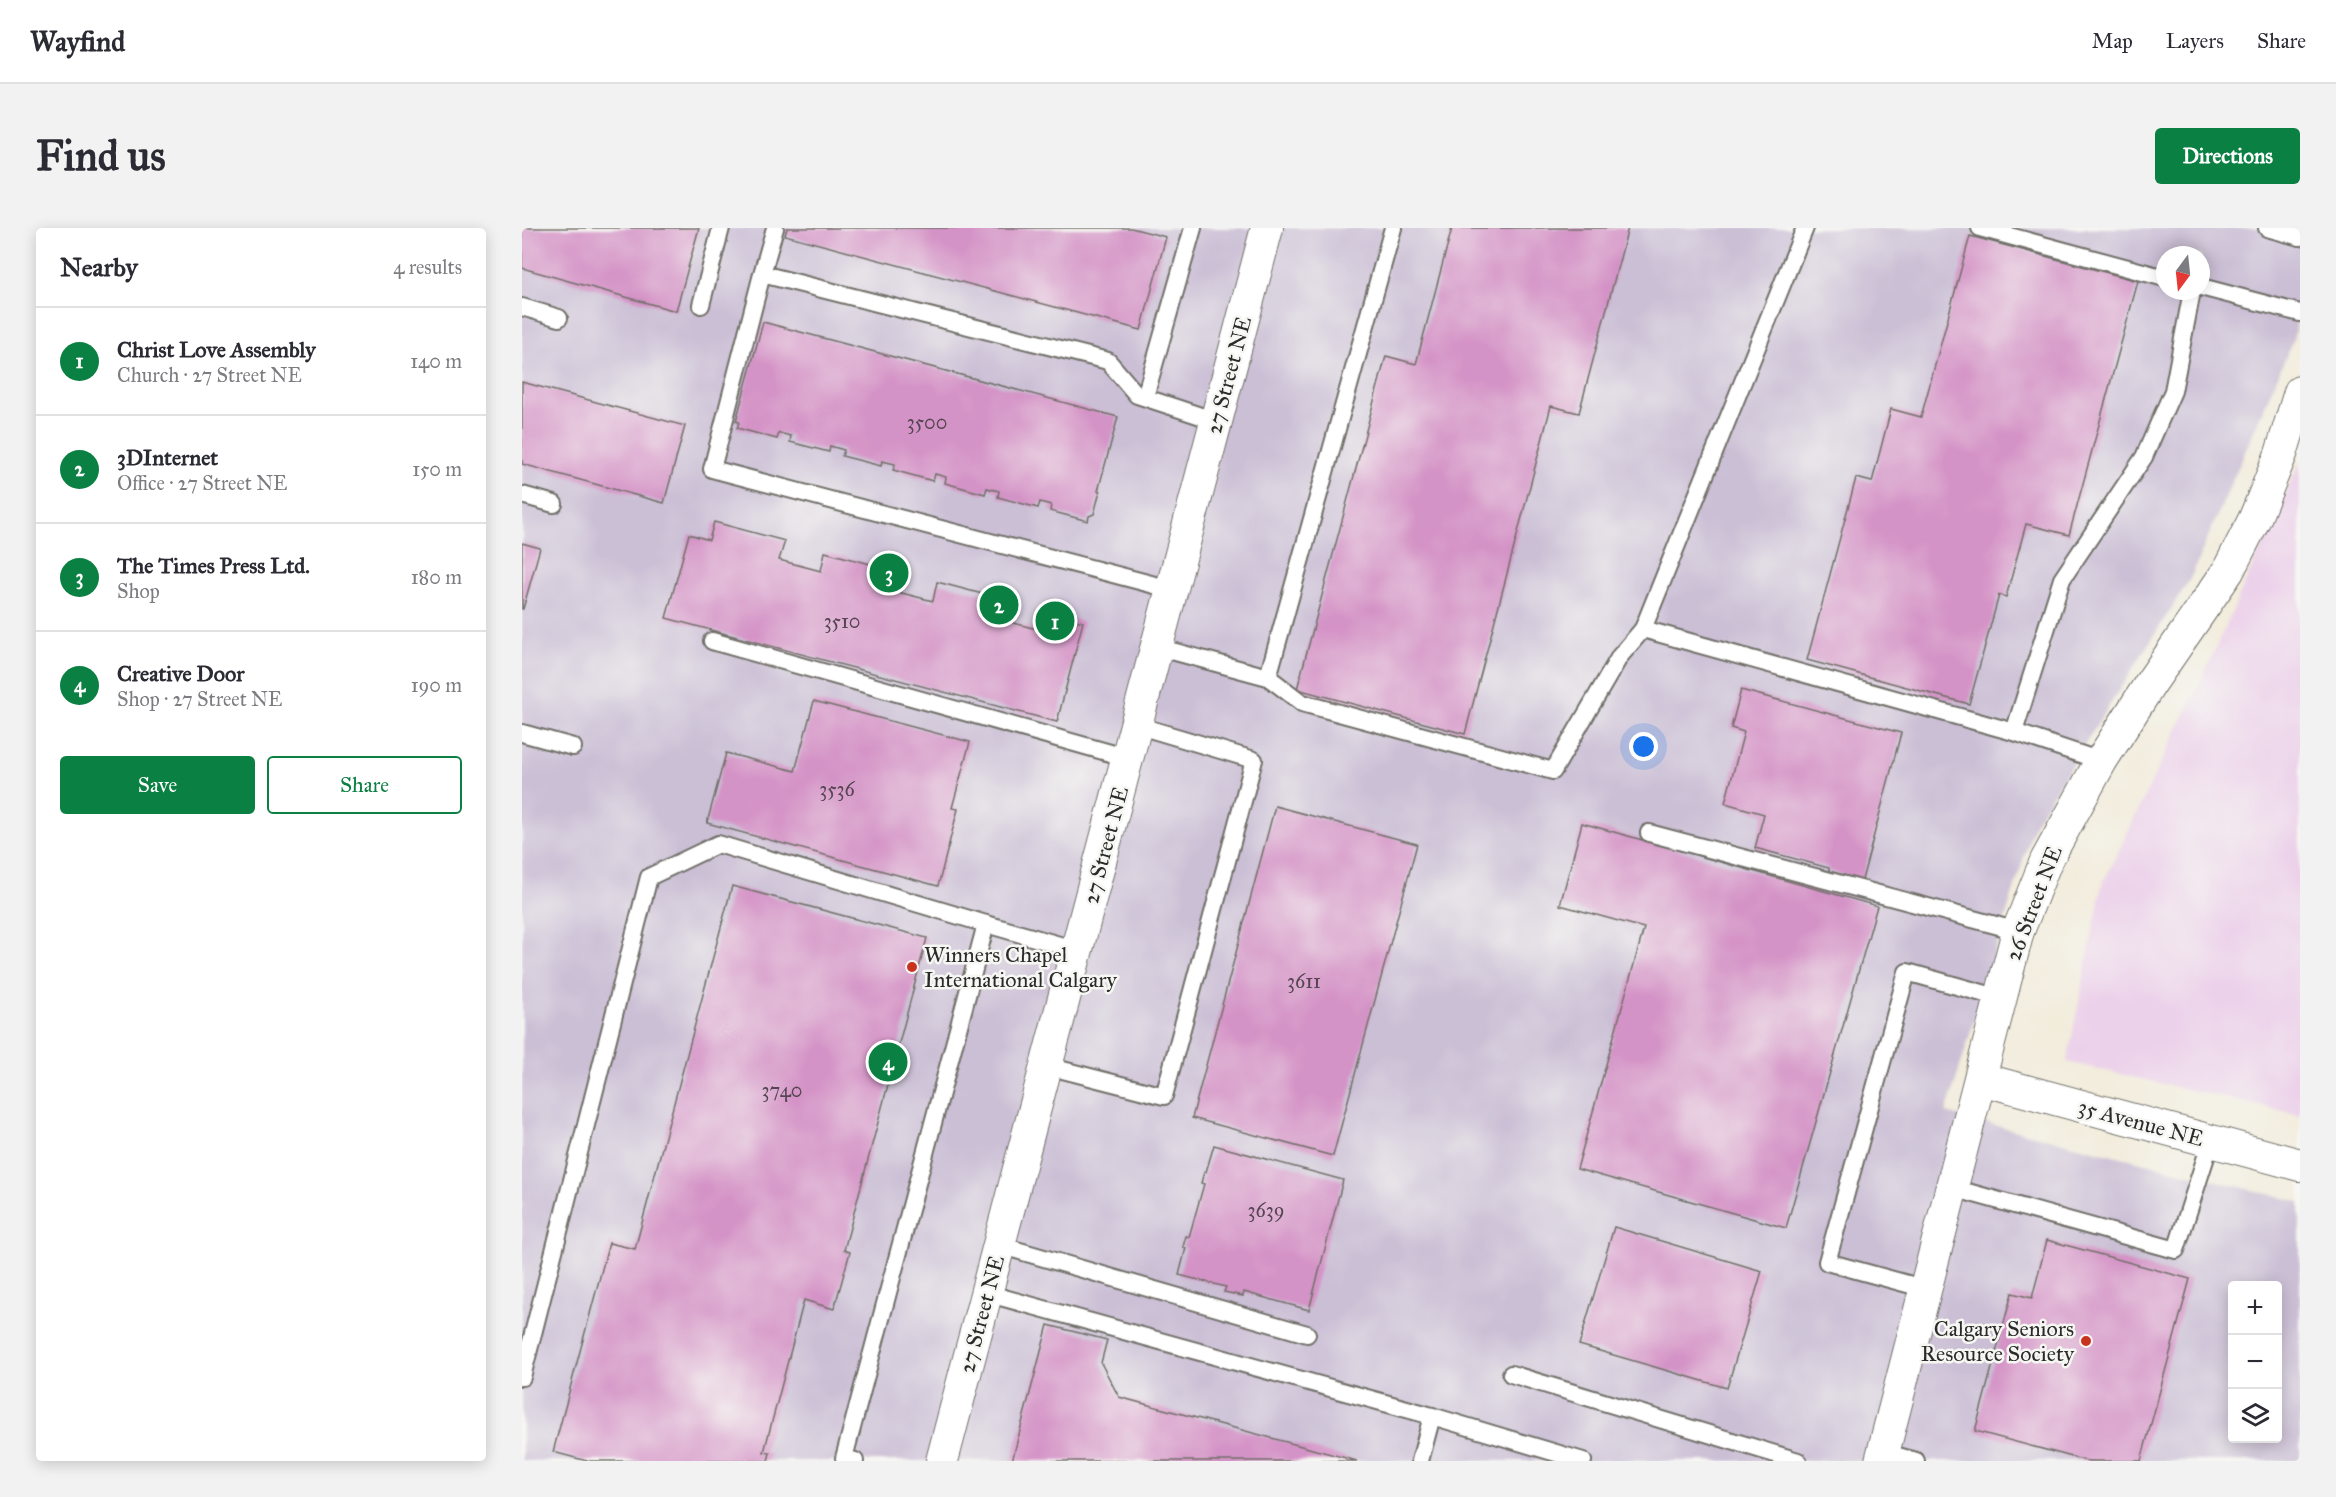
<!DOCTYPE html>
<meta charset="utf-8">
<style>
body{margin:0;font-family:"IM FELL Great Primer",serif;background:#f2f2f3;color:#2b2b33}
.controls{position:absolute;right:18px;bottom:18px;display:grid;overflow:hidden;border-radius:6px;box-shadow:0 3px 15px #0003}
.controls button{width:54px;height:54px;display:grid;place-items:center;padding:0;border:0;border-bottom:2px solid #e1e1e2;background:#fff;color:#2b2b33;font:30px sans-serif}
.compass{position:absolute;left:1634px;top:18px;width:54px;height:54px;border-radius:50%;background:#fff;box-shadow:0 3px 15px #0003;rotate:195deg}
.you{position:absolute;left:1122px;top:519px;width:21px;height:21px;margin:-15px;border:4px solid #fff;border-radius:50%;background:#1a73e8;box-shadow:0 0 0 9px #1a73e833}
.badge{display:grid;place-items:center;width:39px;height:39px;border-radius:50%;background:#0b8043;color:#fff;font-size:20px;font-weight:700}
.pin{position:absolute;translate:-50% -50%;border:3px solid #fff;box-shadow:0 2px 6px #0006}
.list{margin:0;padding:0;list-style:none}
h2{display:flex;justify-content:space-between;align-items:center;height:78px;margin:0;padding:0 24px;font-size:26px}
h2 small{font-size:20px;font-weight:400;color:#7c7c81}
.list li{display:grid;grid-template-columns:39px 1fr auto;gap:18px;align-items:center;box-sizing:border-box;height:108px;padding:0 24px;border-top:2px solid #e1e1e2}
.list b{display:block;font-size:22px;white-space:nowrap}
.list p{margin:0;font-size:20px;white-space:nowrap;color:#7c7c81}
.list em{font-size:20px;font-style:normal;color:#7c7c81}
.actions{display:flex;gap:12px;padding:18px 24px}
.actions a{flex:1;padding:14px 0;border:2px solid #0b8043;border-radius:6px;text-align:center;font-size:21px;color:#0b8043}
.actions .main{background:#0b8043;color:#fff}
.icon{flex:none;width:33px;height:33px;fill:none;stroke:currentColor;stroke-width:2;stroke-linecap:round;stroke-linejoin:round}
.map{position:relative;flex:none;width:1778px;height:1233px;overflow:hidden;border-radius:6px}
header{display:flex;align-items:center;gap:36px;box-sizing:border-box;height:84px;padding:0 30px;background:#fff;border-bottom:2px solid #e1e1e2}
header strong{font-size:28px}
nav{display:flex;gap:33px;margin-inline-start:auto;font-size:21px}
.intro{display:flex;align-items:center;justify-content:space-between;box-sizing:border-box;height:144px;padding:0 36px}
h1{margin:0;font-size:42px}
.button{padding:15px 27px;border-radius:6px;background:#0b8043;color:#fff;font-size:21px;font-weight:700}
main{display:flex;gap:36px;padding:0 36px}
aside{flex:1;background:#fff;border-radius:6px;box-shadow:0 3px 15px #0003}
.map>svg:first-child{display:block}
.built{fill:#ecd1ea}
.industrial{fill:#cbbfd5;fill-rule:evenodd}
.building{fill:#d493c6}
.lines{fill:none;stroke-linecap:round;stroke-linejoin:round}
.service-casing{stroke:#716f69;stroke-width:20}
.minor-casing{stroke:#716f69;stroke-width:34}
.service{stroke:#fff;stroke-width:16}
.minor{stroke:#fff;stroke-width:32}
.poi-dot{fill:#c8321e;stroke:#f6f6f2;stroke-width:2}
.labels{text-anchor:middle;stroke-width:5;stroke-linejoin:round;paint-order:stroke}
.number-label{font-size:20px;fill:#554552}
.street-label{font-size:22px;fill:#2b2b2b;stroke:#f6f6f2}
.poi-label{font-size:22px;fill:#2b2b2b;stroke:#f6f6f2;text-anchor:start}
</style>
<header>
<strong>Wayfind</strong>
<nav><a>Map</a><a>Layers</a><a>Share</a></nav>
</header>
<div class="intro"><h1>Find us</h1><a class="button">Directions</a></div>
<main>
<aside>
<h2>Nearby<small>4 results</small></h2>
<ul class="list">
<li><span class="badge">1</span><div><b>Christ Love Assembly</b><p>Church · 27 Street NE</p></div><em>140 m</em></li>
<li><span class="badge">2</span><div><b>3DInternet</b><p>Office · 27 Street NE</p></div><em>150 m</em></li>
<li><span class="badge">3</span><div><b>The Times Press Ltd.</b><p>Shop</p></div><em>180 m</em></li>
<li><span class="badge">4</span><div><b>Creative Door</b><p>Shop · 27 Street NE</p></div><em>190 m</em></li>
</ul>
<div class="actions"><a class="main">Save</a><a>Share</a></div>
</aside>
<div class="map">
<svg width="1778" height="1233" viewBox="0 0 1778 1233">
<rect width="100%" height="100%" fill="#f6f6f2"/>
<filter id="ink" filterUnits="userSpaceOnUse"><feTurbulence type="fractalNoise" baseFrequency=".0167" numOctaves="2"/><feDisplacementMap in="SourceGraphic" scale="12" xChannelSelector="R" yChannelSelector="G"/><feConvolveMatrix kernelMatrix="1 2 1 2 8 2 1 2 1" color-interpolation-filters="sRGB"/></filter>
<filter id="wash" filterUnits="userSpaceOnUse"><feTurbulence type="fractalNoise" baseFrequency=".008" numOctaves="4" result="noise"/><feDisplacementMap in="SourceGraphic" scale="24" xChannelSelector="R" yChannelSelector="G"/><feGaussianBlur stdDeviation="1.35" result="paint"/><feColorMatrix in="noise" values="0 0 0 0 0 0 0 0 0 0 0 0 0 0 0 0 0 1.4 0 .05"/><feComposite in="paint" operator="in"/></filter>
<g filter="url(#wash)">
<rect width="100%" height="100%" fill="#f2ecdb"/>
<!-- built -->
<path class="built" d="M1778,234v653l-233,-53 35,-177 95,-196z"/>
<!-- industrial -->
<path class="industrial" d="M0,0h1778v81l-7,31 -103,239 -156,245 -88,289 354,89v259h-1778zM1643,27h36v36h-36zM1710,1058h46v152h-46z"/>
<g id="blocks">
<!-- building -->
<g class="building">
<path d="M0,0h177l-23,83 -154,-43z"/>
<path d="M265,0h344l35,9 -25,93 -356,-95z"/>
<path d="M930,0h176l-49,185 -28,-7 -86,328 -168,-45 89,-333 30,8z"/>
<path d="M1448,8l168,45 -69,254 -43,-11 -20,73 -7,-2 -30,109 -162,-44 49,-182 16,4 19,-73 30,8z"/>
<path d="M241,94l355,95 -20,74h2l-6,23 -5,2 -1,5 -38,-10 1,-6 -11,-3 -2,6 -40,-11 1,-6 -12,-3 -2,6 -40,-11 1,-6 -11,-3 -2,7 -40,-11 2,-6 -13,-3 -1,5 -39,-10 2,-6 -14,-4 -1,6 -39,-10 1,-6 -12,-3 -2,6 -40,-11 2,-6 -3,-1z"/>
<path d="M0,154l163,44 -21,77 -142,-39z"/>
<path d="M192,294l71,19 -6,19 42,11 4,-19 72,19 -7,19 43,11 4,-19 72,19 -7,19 42,11 5,-18 34,9 -26,100 -391,-104 23,-84 20,6z"/>
<path d="M0,315l18,5 -17,61h-1z"/>
<path d="M1219,462l160,43 -39,147 -33,-9v-3l-74,-20 9,-34 -39,-11 19,-71 -13,-4z"/>
<path d="M292,473l156,41 -18,66 6,1 -20,77 -231,-63 19,-70 69,18z"/>
<path d="M753,578l142,38 -84,312 -141,-38z"/>
<path d="M1060,595l295,83 -91,322 -209,-59 67,-241 -84,-23z"/>
<path d="M210,658l195,52 -83,312 6,2 -16,57 -30,-9 -40,152 6,1 -2,8h-181l-34,-9 56,-209 26,6z"/>
<path d="M692,917l129,35 -34,130 -65,-18 -1,4 -19,-4 2,-5 -47,-12 7,-27 -3,-1 3,-11 3,1 15,-53 -3,-1 3,-11h2z"/>
<path d="M1092,999l148,44 -35,117 -148,-43z"/>
<path d="M1525,1012l143,39 -49,182h-54l-112,-30 37,-138 20,5z"/>
<path d="M526,1097l59,15 -6,23 18,34 238,64h-345z"/>
</g>
</g>
</g>
<g filter="url(#ink)">
<use href="#blocks" fill-opacity="0" stroke="#716f69" stroke-width="1.5"/>
<g class="lines">
<!-- service casing -->
<g class="service-casing">
<g id="service">
<path d="M253,0l-13,46 346,87 29,34 79,26"/>
<path d="M1283,0l-162,401 371,103 87,29"/>
<path d="M1458,0l185,50"/>
<path d="M1745,0l33,9"/>
<path d="M240,46l-50,195 458,120"/>
<path d="M1679,59l99,26"/>
<path d="M179,77l20,-77"/>
<path d="M0,79l37,11"/>
<path d="M623,169l48,-169"/>
<path d="M0,267l32,9"/>
<path d="M190,413l416,117"/>
<path d="M635,419l111,30 125,-449"/>
<path d="M746,449l34,26 251,68 67,-115 23,-27"/>
<path d="M1492,504l48,-153 82,-122 29,-66 19,-100"/>
<path d="M0,505l51,14"/>
<path d="M1127,605l369,98"/>
<path d="M525,838l117,30 90,-336 -118,-35"/>
<path d="M1431,960l223,62 35,-109"/>
<path d="M477,1017l308,89"/>
<path d="M1404,1061l-99,-27 80,-290 93,26"/>
<path d="M464,1065l446,123 -12,45"/>
<path d="M989,1146l287,87"/>
<path d="M0,1149l127,-500 69,-33 268,80"/>
<path d="M910,1188l151,45"/>
<path d="M1361,1224l33,9"/>
<path d="M333,1233l-11,-3 142,-534 91,26"/>
</g>
</g>
<!-- minor casing -->
<g class="minor-casing">
<g id="minor">
<path d="M1459,851l319,86"/>
<path d="M420,1233l325,-1233"/>
<path d="M1359,1233l137,-530 28,-70 55,-100 49,-77 78,-113 27,-53 26,-64 19,-62"/>
</g>
</g>
<!-- service -->
<use href="#service" class="service"/>
<!-- minor -->
<use href="#minor" class="minor"/>
</g>
</g>
<!-- markers -->
<g class="poi-dot">
<circle cx="390" cy="739" r="6"/>
<circle cx="1564" cy="1113" r="6"/>
</g>
<g class="labels">
<!-- number labels -->
<g class="number-label">
<text x="405" y="201">3500</text>
<text x="320" y="400">3510</text>
<text x="315" y="568">3536</text>
<text x="782" y="760">3611</text>
<text x="260" y="869">3740</text>
<text x="744" y="989">3639</text>
</g>
<!-- street labels -->
<g class="street-label">
<text transform="translate(706 147) rotate(-75)" y="8">27 Street NE</text>
<text transform="translate(583 617) rotate(-75)" y="8">27 Street NE</text>
<text transform="translate(1511 675) rotate(-69)" y="8">26 Street NE</text>
<text transform="translate(1619 894) rotate(15)" y="8">35 Avenue NE</text>
<text transform="translate(459 1086) rotate(-75)" y="8">27 Street NE</text>
</g>
<!-- poi labels -->
<g class="poi-label">
<text x="402" y="734">Winners Chapel<tspan x="402" dy="25">International Calgary</tspan></text>
<text x="1552" y="1108" text-anchor="end">Calgary Seniors<tspan x="1552" dy="25">Resource Society</tspan></text>
</g>
</g>
</svg>
<div class="controls">
<button>+</button>
<button>−</button>
<button><svg class="icon" aria-label="layers" viewBox="0 0 24 24"><path d="M12 4l9 5-9 5-9-5zM3 14l9 5 9-5"/></svg></button>
</div>
<svg class="compass" viewBox="-18 -18 36 36"><path d="M0-13l5 13h-10z" fill="#e53935"/><path d="M0 13l5-13h-10z" fill="#7c7c81"/></svg>
<div class="you"></div>
<div class="pin badge" style="left:533px;top:393px">1</div>
<div class="pin badge" style="left:477px;top:377px">2</div>
<div class="pin badge" style="left:367px;top:345px">3</div>
<div class="pin badge" style="left:366px;top:834px">4</div>
</div>
</main>
